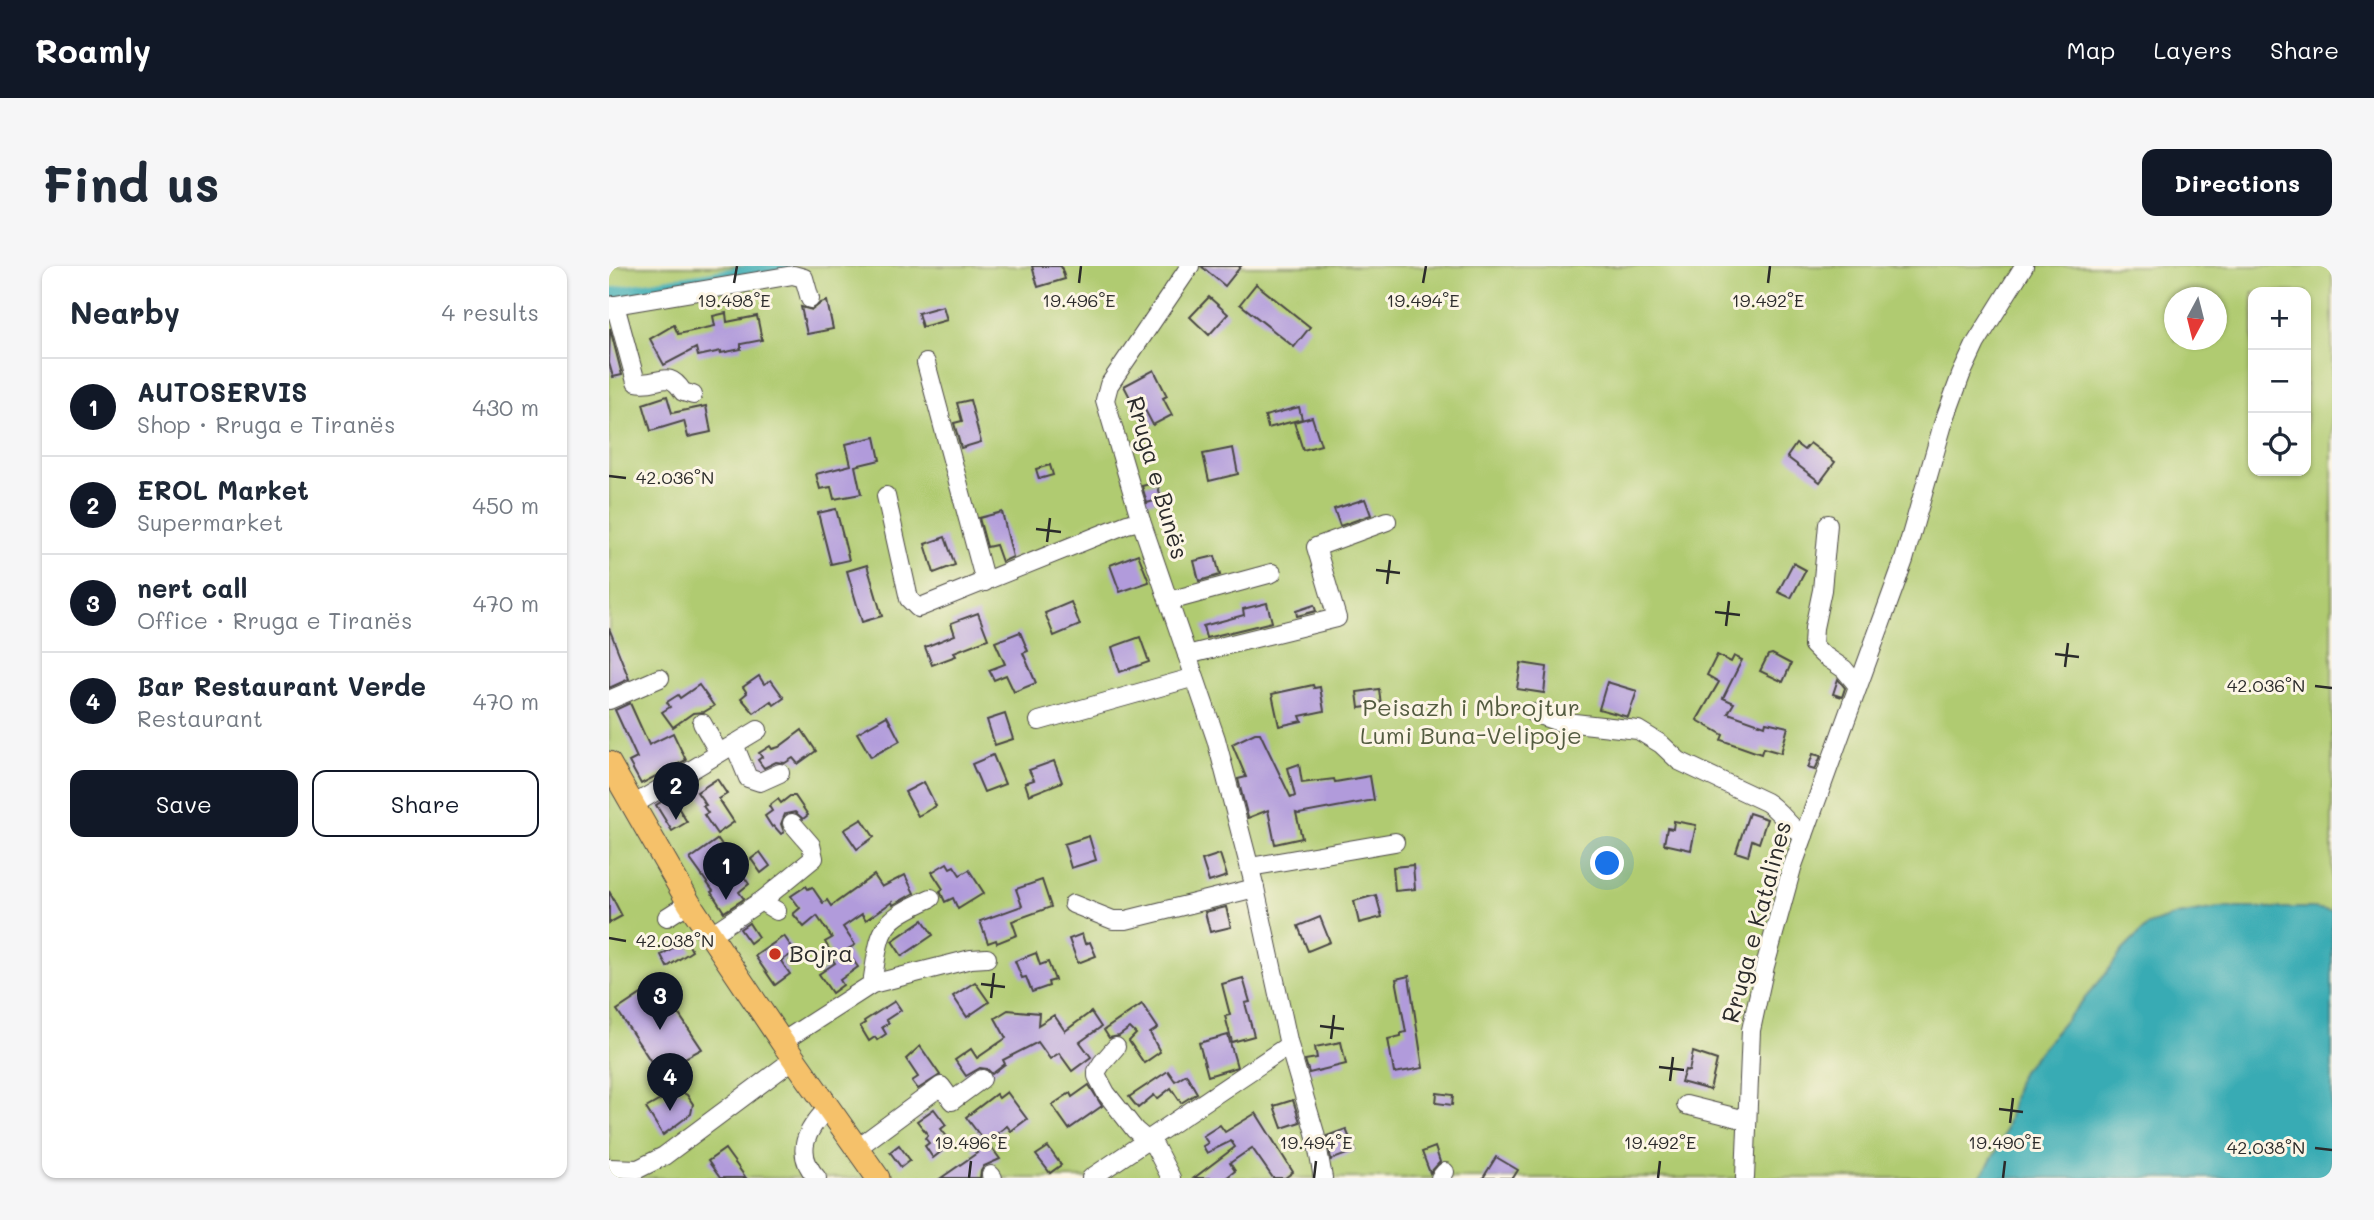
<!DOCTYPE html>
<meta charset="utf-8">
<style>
body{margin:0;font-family:Mali,sans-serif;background:#f6f6f7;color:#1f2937}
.controls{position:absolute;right:21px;top:21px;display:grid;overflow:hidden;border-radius:14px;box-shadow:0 2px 5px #0004}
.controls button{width:63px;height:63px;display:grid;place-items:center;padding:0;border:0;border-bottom:2px solid #e0e1e3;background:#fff;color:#1f2937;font:35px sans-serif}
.compass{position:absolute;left:1555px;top:21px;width:63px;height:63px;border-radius:50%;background:#fff;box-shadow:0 2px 5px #0004;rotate:187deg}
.you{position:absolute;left:999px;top:598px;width:24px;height:24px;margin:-18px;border:5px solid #fff;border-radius:50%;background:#1a73e8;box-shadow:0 0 0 10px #1a73e833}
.badge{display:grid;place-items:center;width:46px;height:46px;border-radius:50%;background:#111827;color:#fff;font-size:23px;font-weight:700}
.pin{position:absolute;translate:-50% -58px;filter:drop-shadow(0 2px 4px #0008)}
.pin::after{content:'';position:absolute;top:37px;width:24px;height:21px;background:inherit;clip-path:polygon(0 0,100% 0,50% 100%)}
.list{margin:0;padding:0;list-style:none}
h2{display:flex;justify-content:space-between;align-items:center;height:91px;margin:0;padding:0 28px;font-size:30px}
h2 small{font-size:23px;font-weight:400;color:#747a83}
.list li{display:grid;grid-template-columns:46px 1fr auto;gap:21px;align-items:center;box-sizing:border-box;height:98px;padding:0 28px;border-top:2px solid #e0e1e3}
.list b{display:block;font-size:26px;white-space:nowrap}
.list p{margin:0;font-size:23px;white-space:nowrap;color:#747a83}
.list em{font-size:23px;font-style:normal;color:#747a83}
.actions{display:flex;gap:14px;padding:21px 28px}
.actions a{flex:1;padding:16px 0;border:2px solid #111827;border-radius:14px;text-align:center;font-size:24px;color:#111827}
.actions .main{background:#111827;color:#fff}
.icon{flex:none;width:38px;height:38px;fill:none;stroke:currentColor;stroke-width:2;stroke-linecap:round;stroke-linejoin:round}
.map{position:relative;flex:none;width:1723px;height:912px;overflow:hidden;border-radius:14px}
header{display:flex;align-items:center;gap:42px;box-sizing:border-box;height:98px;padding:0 35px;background:#111827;color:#fff}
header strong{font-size:33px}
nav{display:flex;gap:38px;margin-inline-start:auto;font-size:24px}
.intro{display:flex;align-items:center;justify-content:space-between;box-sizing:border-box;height:168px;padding:0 42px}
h1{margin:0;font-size:49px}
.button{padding:18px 32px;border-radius:14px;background:#111827;color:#fff;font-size:24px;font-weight:700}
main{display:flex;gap:42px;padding:0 42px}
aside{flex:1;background:#fff;border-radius:14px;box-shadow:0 2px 5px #0004}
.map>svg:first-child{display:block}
.green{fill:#b0cb71;stroke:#6e7b4e;stroke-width:2;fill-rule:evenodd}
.water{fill:#39abb4;stroke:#326b70;stroke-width:2}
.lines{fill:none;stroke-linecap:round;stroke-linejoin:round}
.canal{stroke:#39abb4;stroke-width:14}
.building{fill:#b19bdb}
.minor-casing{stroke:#4a4744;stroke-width:20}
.major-casing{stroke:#4a4744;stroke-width:25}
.minor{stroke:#fff;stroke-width:18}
.major{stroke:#f5c16b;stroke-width:23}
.ticks{fill:none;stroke:#2b2b2b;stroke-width:2.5}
.poi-dot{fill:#c8321e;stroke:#fcf5e5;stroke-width:2.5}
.labels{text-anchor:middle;stroke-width:6;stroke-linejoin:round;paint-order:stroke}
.street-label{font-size:24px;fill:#2b2b2b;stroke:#fcf5e5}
.park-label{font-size:24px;fill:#535b40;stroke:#fcf5e5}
.poi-label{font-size:24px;fill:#2b2b2b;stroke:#fcf5e5;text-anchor:start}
.ticks-label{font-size:18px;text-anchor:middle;fill:#2b2b2b;stroke:#fcf5e5;stroke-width:6;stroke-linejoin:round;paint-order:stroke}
</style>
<header>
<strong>Roamly</strong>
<nav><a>Map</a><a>Layers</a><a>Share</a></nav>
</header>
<div class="intro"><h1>Find us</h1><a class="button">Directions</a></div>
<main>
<aside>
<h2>Nearby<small>4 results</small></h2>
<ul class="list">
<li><span class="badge">1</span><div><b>AUTOSERVIS</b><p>Shop · Rruga e Tiranës</p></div><em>430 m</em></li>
<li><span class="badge">2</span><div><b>EROL Market</b><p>Supermarket</p></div><em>450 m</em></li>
<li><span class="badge">3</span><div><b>nert call</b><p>Office · Rruga e Tiranës</p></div><em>470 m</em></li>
<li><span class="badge">4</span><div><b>Bar Restaurant Verde</b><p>Restaurant</p></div><em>470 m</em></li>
</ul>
<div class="actions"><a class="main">Save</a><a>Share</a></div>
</aside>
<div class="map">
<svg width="1723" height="912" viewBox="0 0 1723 912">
<rect width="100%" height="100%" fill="#fcf5e5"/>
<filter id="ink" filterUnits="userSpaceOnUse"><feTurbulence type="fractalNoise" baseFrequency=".0143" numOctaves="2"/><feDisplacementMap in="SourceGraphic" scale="14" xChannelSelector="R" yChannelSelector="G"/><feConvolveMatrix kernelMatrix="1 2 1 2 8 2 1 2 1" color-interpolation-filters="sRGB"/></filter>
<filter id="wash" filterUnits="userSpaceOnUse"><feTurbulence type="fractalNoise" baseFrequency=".00686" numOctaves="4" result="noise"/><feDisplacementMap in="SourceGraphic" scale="28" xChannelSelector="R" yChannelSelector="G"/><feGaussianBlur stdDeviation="1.57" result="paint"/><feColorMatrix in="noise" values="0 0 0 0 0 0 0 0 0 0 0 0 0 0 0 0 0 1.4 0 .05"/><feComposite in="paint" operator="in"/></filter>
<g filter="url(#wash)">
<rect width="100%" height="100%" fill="#f7e8d0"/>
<!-- green -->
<path class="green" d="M0,0h1723v912h-1723zM1644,26h53v179h-53zM1566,32h42v42h-42z"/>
<!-- water -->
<path class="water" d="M1609,642h95l19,3v267h-353c12,-16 23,-34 28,-54 6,-18 6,-36 15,-53l83,-96 18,-25 25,-25 29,-10z"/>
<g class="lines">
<!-- canal -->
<path class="canal" d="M0,29l176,-29"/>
</g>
<g id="blocks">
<!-- building -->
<g class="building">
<path d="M423,0h29l4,13 -27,8z"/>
<path d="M592,0h40l-16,20z"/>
<path d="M647,18l54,43 -16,20 -54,-43z"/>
<path d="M600,31l19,17 -19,21 -19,-18z"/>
<path d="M218,35l6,28 -26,5 -6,-27 11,3 9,-7z"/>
<path d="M334,40l4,14 -25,7 -4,-14z"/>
<path d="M117,47l1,9 30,-6 5,24 -21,4v5l-20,4v-2l-23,5 -2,-8 -32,17 -14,-26 24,-14 4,9 37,-8 -2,-10z"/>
<path d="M1,62l12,47 -9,2 -4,-14z"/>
<path d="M545,104l13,26 -4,2 9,17 -19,10 -9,-17 -7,3 -13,-25z"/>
<path d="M58,130l5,17 34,-7 5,26 -23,5 -4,-16 -33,10 -8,-27z"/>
<path d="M361,134l11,42 -20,6 -7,-25 8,-2 -5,-18z"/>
<path d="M690,141l3,12 -34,9 -3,-12z"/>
<path d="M703,151l9,28 -18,5 -9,-28z"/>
<path d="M266,171l5,23 -25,6 6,28 -27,5 -3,-12 -11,2 -4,-15 35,-9 -5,-21z"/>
<path d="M1201,177l25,19 -15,20 -33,-25 9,-13 8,6z"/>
<path d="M624,182l5,26 -29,7 -6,-27z"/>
<path d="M441,199l3,10 -14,4 -3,-10z"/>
<path d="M548,216l4,17 -14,4 -5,-17z"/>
<path d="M756,233l6,16 -31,11 -6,-17z"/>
<path d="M227,243l13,51 -18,4 -13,-51z"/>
<path d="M393,246l11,45 -11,5 -6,-17 -9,2 -8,-29z"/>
<path d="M336,271l10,28 -21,8 -9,-29z"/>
<path d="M529,288l11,28 -29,10 -10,-27z"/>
<path d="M606,290l5,19 -21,6 -5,-20z"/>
<path d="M1184,297l13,7 -15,28 -13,-6z"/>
<path d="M258,299l15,51 -20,6 -15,-51z"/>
<path d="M462,336l9,23 -26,11 -9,-23z"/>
<path d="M658,337l5,19 -66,16 -3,-12 41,-11 -1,-6z"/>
<path d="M705,339l2,6 -19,5 -1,-5z"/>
<path d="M369,347l10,26 -34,13 2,4 -24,9 -7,-18 30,-12 -4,-12z"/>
<path d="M0,362l20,51 -20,9z"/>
<path d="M411,366l8,19 -5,2 13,30 -22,9 -8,-17 -12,5 -5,-10 16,-6 -10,-22z"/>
<path d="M531,371l9,25 -29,10 -8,-25z"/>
<path d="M1163,388l19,10 -8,18 -23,-11 8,-16z"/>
<path d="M1108,389l14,7 3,-6 8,4 -19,38 11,5 -6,10 37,13 1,-4 22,5 -7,26 -18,-5 -2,6 -40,-14 2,-5 -26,-15 22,-38 -12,-7z"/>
<path d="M912,397l26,4 -3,26 -27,-4z"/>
<path d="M150,410l5,8 7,-4 13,18 -10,7 -3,-4 -17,12 -13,-15 6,-5 -4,-6z"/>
<path d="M1229,413l7,9 -3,9 -9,-3z"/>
<path d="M998,416l30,9 -9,26 -29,-8z"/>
<path d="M90,419l15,21 -10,6 -11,1 -20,14 -11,-15 8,-5 -3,-5 11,-7 2,3z"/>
<path d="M704,419l1,3 6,-1 4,24 -24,5 2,5 -23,5 -7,-32z"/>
<path d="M770,423l2,16 -22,3 -2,-16z"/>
<path d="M21,437l19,42 24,-12 13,27 -45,24 -12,-22 8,-4 -22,-48z"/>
<path d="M396,448l8,25 -18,6 -8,-25z"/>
<path d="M278,450l13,25 -29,16 -14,-24z"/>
<path d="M193,464l14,21 -18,13 -5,-6 -8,5 -9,-1 -12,6 -6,-8 4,-3 -3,-4 11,-7 2,3 7,-2z"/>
<path d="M646,467h5l31,65 4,-2 -7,-28 11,-4 3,19 32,-4 1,3 35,-6 4,24 -75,14 -3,-1 6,25 -27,6 -7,-34 -20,8 -10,-39 8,-2 -14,-33z"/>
<path d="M1204,488l8,2 -6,14 -7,-2z"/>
<path d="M384,489l12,29 -21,8 -12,-28z"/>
<path d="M445,495l8,21 -33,13 -4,-12 9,-3 -5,-10z"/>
<path d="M108,513l10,15 -8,5 15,23 -17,12 -13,-19 4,-2 -5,-7 3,-1 -9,-13z"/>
<path d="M315,516l12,24 -18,10 -13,-24z"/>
<path d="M62,530l16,26 -15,9 -16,-26z"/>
<path d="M181,530h5l13,19 -5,4 -8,-7 -10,2 -4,10 3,8 -3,2 -7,-8 -2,1 -7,-11 7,-5 -3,-5 9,-7 3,4z"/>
<path d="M1140,547l18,6 -8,24 -7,-3 -4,16 -12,-4z"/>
<path d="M253,553l12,18 -17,12 -13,-19z"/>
<path d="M1065,555l22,4 -5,25 -27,-6 3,-16 6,1z"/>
<path d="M480,570l7,24 -25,8 -7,-24z"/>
<path d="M109,573l31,45 -10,8 5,7 -20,13 -13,-20 2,-1 -23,-32z"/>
<path d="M151,586l10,14 -9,7 -10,-14z"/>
<path d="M611,588l7,22 -18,6 -7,-22z"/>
<path d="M338,597l3,5 4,-2 6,9 9,-5 15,23 -26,16 -5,-11 -8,4 -5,-11 3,-2 -11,-17z"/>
<path d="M804,599l2,24 -20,2 -2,-24z"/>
<path d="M265,609l8,12 23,-12 9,18 -21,12 -1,-3 -26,18 -4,-6 -19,13 12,18 -9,5 12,17 -18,13 3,5 -11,8 -13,-19 16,-11 -3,-4 2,-1 -9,-16 7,-4 -15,-22 -13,11 -11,-13 7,-6 -9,-12 15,-10 2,3 4,-2 11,16 4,-3 4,6z"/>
<path d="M433,614l9,27 -39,14 5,14 -20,8 -1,-3 -8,3 -8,-22 42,-15 -6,-17z"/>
<path d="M0,625l13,25 -13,7z"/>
<path d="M767,629l6,22 -23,6 -5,-22z"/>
<path d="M617,641l5,20 -21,5 -5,-20z"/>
<path d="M711,651l10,25 -22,9 -10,-25z"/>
<path d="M314,654l10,15 -31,21 -10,-15z"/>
<path d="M140,657l9,14 -8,6 -10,-14z"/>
<path d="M473,668l3,10 5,-2 6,14 -18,7 -9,-24z"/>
<path d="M175,670l11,16 -14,9 9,13 -15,11 -20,-29z"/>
<path d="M77,674l6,11 -25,16 -6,-12z"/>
<path d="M427,687l4,12 8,-3 7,18 -7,2 1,4 -17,6 -6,-15 -4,1 -7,-17z"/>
<path d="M800,710l14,92 -29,5 -6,-34 13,-3v-3l5,-1 -10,-53z"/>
<path d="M634,712l7,24 -5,1 9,33 -22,6 -7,-26 5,-1 -8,-31z"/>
<path d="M366,716l14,20 -22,15 -14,-21z"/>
<path d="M49,717l44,66 -26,14 -4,-5 -16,11 -39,-59z"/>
<path d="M286,735l6,9 -15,10 3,3 -7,4 4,7 -9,6 -2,-3 -6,4 -9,-15 5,-3 -1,-2z"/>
<path d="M533,738l16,24 -8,5 10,19 -16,11 -15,-22 7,-7 -6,-6 -11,8 -10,2 -5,-8z"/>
<path d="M399,744l31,3 -1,12 16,-10 11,16 26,-19 10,15 -21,15 11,15 -19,14 -13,-18 -9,6 -12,-17 -35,18 2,4 -13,10 -5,-5 -7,-1 -14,8 -11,-16 16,-11 6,9 29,-20 -11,-20z"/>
<path d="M619,769l9,32 -29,9 -9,-33z"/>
<path d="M732,776l5,22 -37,9 -4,-13 12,-2 -2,-11z"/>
<path d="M311,780l20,29 -22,14 -6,-8 6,-4 -12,-18z"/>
<path d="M1084,786l24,8 -7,30 -29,-8 4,-12 4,1z"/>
<path d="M559,805l7,10 11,-7 11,19 -16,10 -10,-15 -14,11 -3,-4 -16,13 -9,-11z"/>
<path d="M480,819l13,21 -33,23 -17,-24 18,-12 2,4z"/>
<path d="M69,824l9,5 6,9 -2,10 -28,21 -17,-27z"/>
<path d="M398,826l20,27 -16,12 -4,-5 -20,15 13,18 -16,7 -3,5 -1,7h-39l36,-25 -6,-4 13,-8 -18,-24 30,-23 3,4z"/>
<path d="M828,827l16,2 -1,10 -16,-2z"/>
<path d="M684,834l7,22 -18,6 -8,-22z"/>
<path d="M325,843l12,16 -5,4 11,14 -19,15 -8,-12 4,-3 -4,-5 3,-3 -11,-14z"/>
<path d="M647,847l37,59 -8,6h-12l-21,-30 -22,15 5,8 -9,7h-32l41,-31 -4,-6 -24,12 -4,-7 5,-3 -5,-7 17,-11 5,7z"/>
<path d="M737,863l9,22 -24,9 -4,-24z"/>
<path d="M290,879l11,15 -9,7 -11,-15z"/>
<path d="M439,881l13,18 -11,8 -14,-18z"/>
<path d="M826,881l5,15 -10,11 -8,-21z"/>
<path d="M116,883l21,29h-26l-12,-17z"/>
<path d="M887,891l22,13 -5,8h-30z"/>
</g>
</g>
</g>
<g filter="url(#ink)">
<use href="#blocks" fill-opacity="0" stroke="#4a4744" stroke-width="2"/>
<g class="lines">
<!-- minor casing -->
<g class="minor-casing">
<g id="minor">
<path d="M581,0l-81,119 -4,15 36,121 75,218 39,149 34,157 26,88 8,45"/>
<path d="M6,39l21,77c23,5 31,-15 47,10l10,3"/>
<path d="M0,40l184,-31 11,3 6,21"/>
<path d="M317,97l59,219"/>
<path d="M277,230l23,103 9,9 209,-84 14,-3"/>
<path d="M1219,258l-6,66 -8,38 -1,17 9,9 22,15 14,17"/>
<path d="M560,335l103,-28"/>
<path d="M578,389l150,-37 -21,-71 71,-26"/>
<path d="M0,434l51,-22"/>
<path d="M924,447l23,8 82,9 23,14 18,17 87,41c15,9 25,28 38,33"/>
<path d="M430,455l156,-44"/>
<path d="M93,457l17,30"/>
<path d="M125,478l14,34 12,4 20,-9"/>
<path d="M24,539l125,-75"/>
<path d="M641,601l145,-25"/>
<path d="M155,633l3,6 10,6"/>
<path d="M464,638l40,16h13l129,-32"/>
<path d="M58,651l22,-14"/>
<path d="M101,669l54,-36 50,-41 -3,-13 -19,-22"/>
<path d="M263,718c9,-56 5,-62 59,-86"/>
<path d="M173,776l90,-58 99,-25 16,-1"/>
<path d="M507,781l-14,16 -5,8v5l9,17 29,37 20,17 16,31"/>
<path d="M1077,839l60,15"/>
<path d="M248,882l84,-62 11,15 30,-22"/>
<path d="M0,902l29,1 26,-13 130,-97"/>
<path d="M382,909l2,3"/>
<path d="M208,912c-24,-26 -10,-49 11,-70"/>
<path d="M482,912l198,-133"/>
<path d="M831,912l5,-6"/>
<path d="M1136,912l6,-148 14,-64 27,-98 112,-308 39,-136 18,-49 15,-32 48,-77"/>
</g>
</g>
<!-- major casing -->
<g class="major-casing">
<path id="major" d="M0,497l80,140 93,139 96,136"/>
</g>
<!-- minor -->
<use href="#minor" class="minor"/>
<!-- major -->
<use href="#major" class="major"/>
</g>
</g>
<!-- ticks -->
<path class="ticks" d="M125,17l3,-17M470,17l2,-17M814,17l3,-17M1159,17l2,-17M0,210l17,2M427,263l25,3M438,276l3,-24M767,304l24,3M778,318l3,-24M1106,346l25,3M1117,360l3,-25M1446,388l24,3M1456,401l3,-24M1706,420l17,2M0,672l17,3M372,718l24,3M382,732l3,-25M711,760l24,3M722,773l3,-24M1050,801l25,3M1061,815l3,-24M1390,843l24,3M1401,857l3,-25M1706,882l17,2M360,912l2,-17M705,912l2,-17M1049,912l2,-17M1394,912l2,-17"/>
<!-- markers -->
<circle class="poi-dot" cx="166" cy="688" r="7"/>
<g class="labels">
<!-- street labels -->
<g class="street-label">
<text transform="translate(548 212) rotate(74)" y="8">Rruga e Bunës</text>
<text transform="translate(1148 656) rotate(-75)" y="8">Rruga e Katalines</text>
</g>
<!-- park labels -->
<g class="park-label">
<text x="862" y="450">Peisazh i Mbrojtur<tspan x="862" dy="28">Lumi Buna-Velipoje</tspan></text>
</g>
<!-- poi labels -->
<g class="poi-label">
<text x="180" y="696">Bojra</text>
</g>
</g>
<g class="ticks-label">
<text x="125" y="41">19.498°E</text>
<text x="470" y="41">19.496°E</text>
<text x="814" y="41">19.494°E</text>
<text x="1159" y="41">19.492°E</text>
<text x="66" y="218">42.036°N</text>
<text x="1657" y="426">42.036°N</text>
<text x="66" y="681">42.038°N</text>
<text x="362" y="883">19.496°E</text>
<text x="707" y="883">19.494°E</text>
<text x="1051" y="883">19.492°E</text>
<text x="1396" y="883">19.490°E</text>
<text x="1657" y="888">42.038°N</text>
</g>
</svg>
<div class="controls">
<button>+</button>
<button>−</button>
<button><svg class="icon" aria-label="locate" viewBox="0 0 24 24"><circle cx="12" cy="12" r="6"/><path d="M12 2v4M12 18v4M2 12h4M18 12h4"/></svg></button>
</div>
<svg class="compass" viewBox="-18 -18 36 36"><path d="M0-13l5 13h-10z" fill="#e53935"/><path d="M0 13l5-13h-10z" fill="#747a83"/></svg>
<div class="you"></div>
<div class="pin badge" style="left:117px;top:634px">1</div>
<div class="pin badge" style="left:67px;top:554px">2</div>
<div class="pin badge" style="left:51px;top:764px">3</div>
<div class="pin badge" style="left:61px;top:845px">4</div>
</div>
</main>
